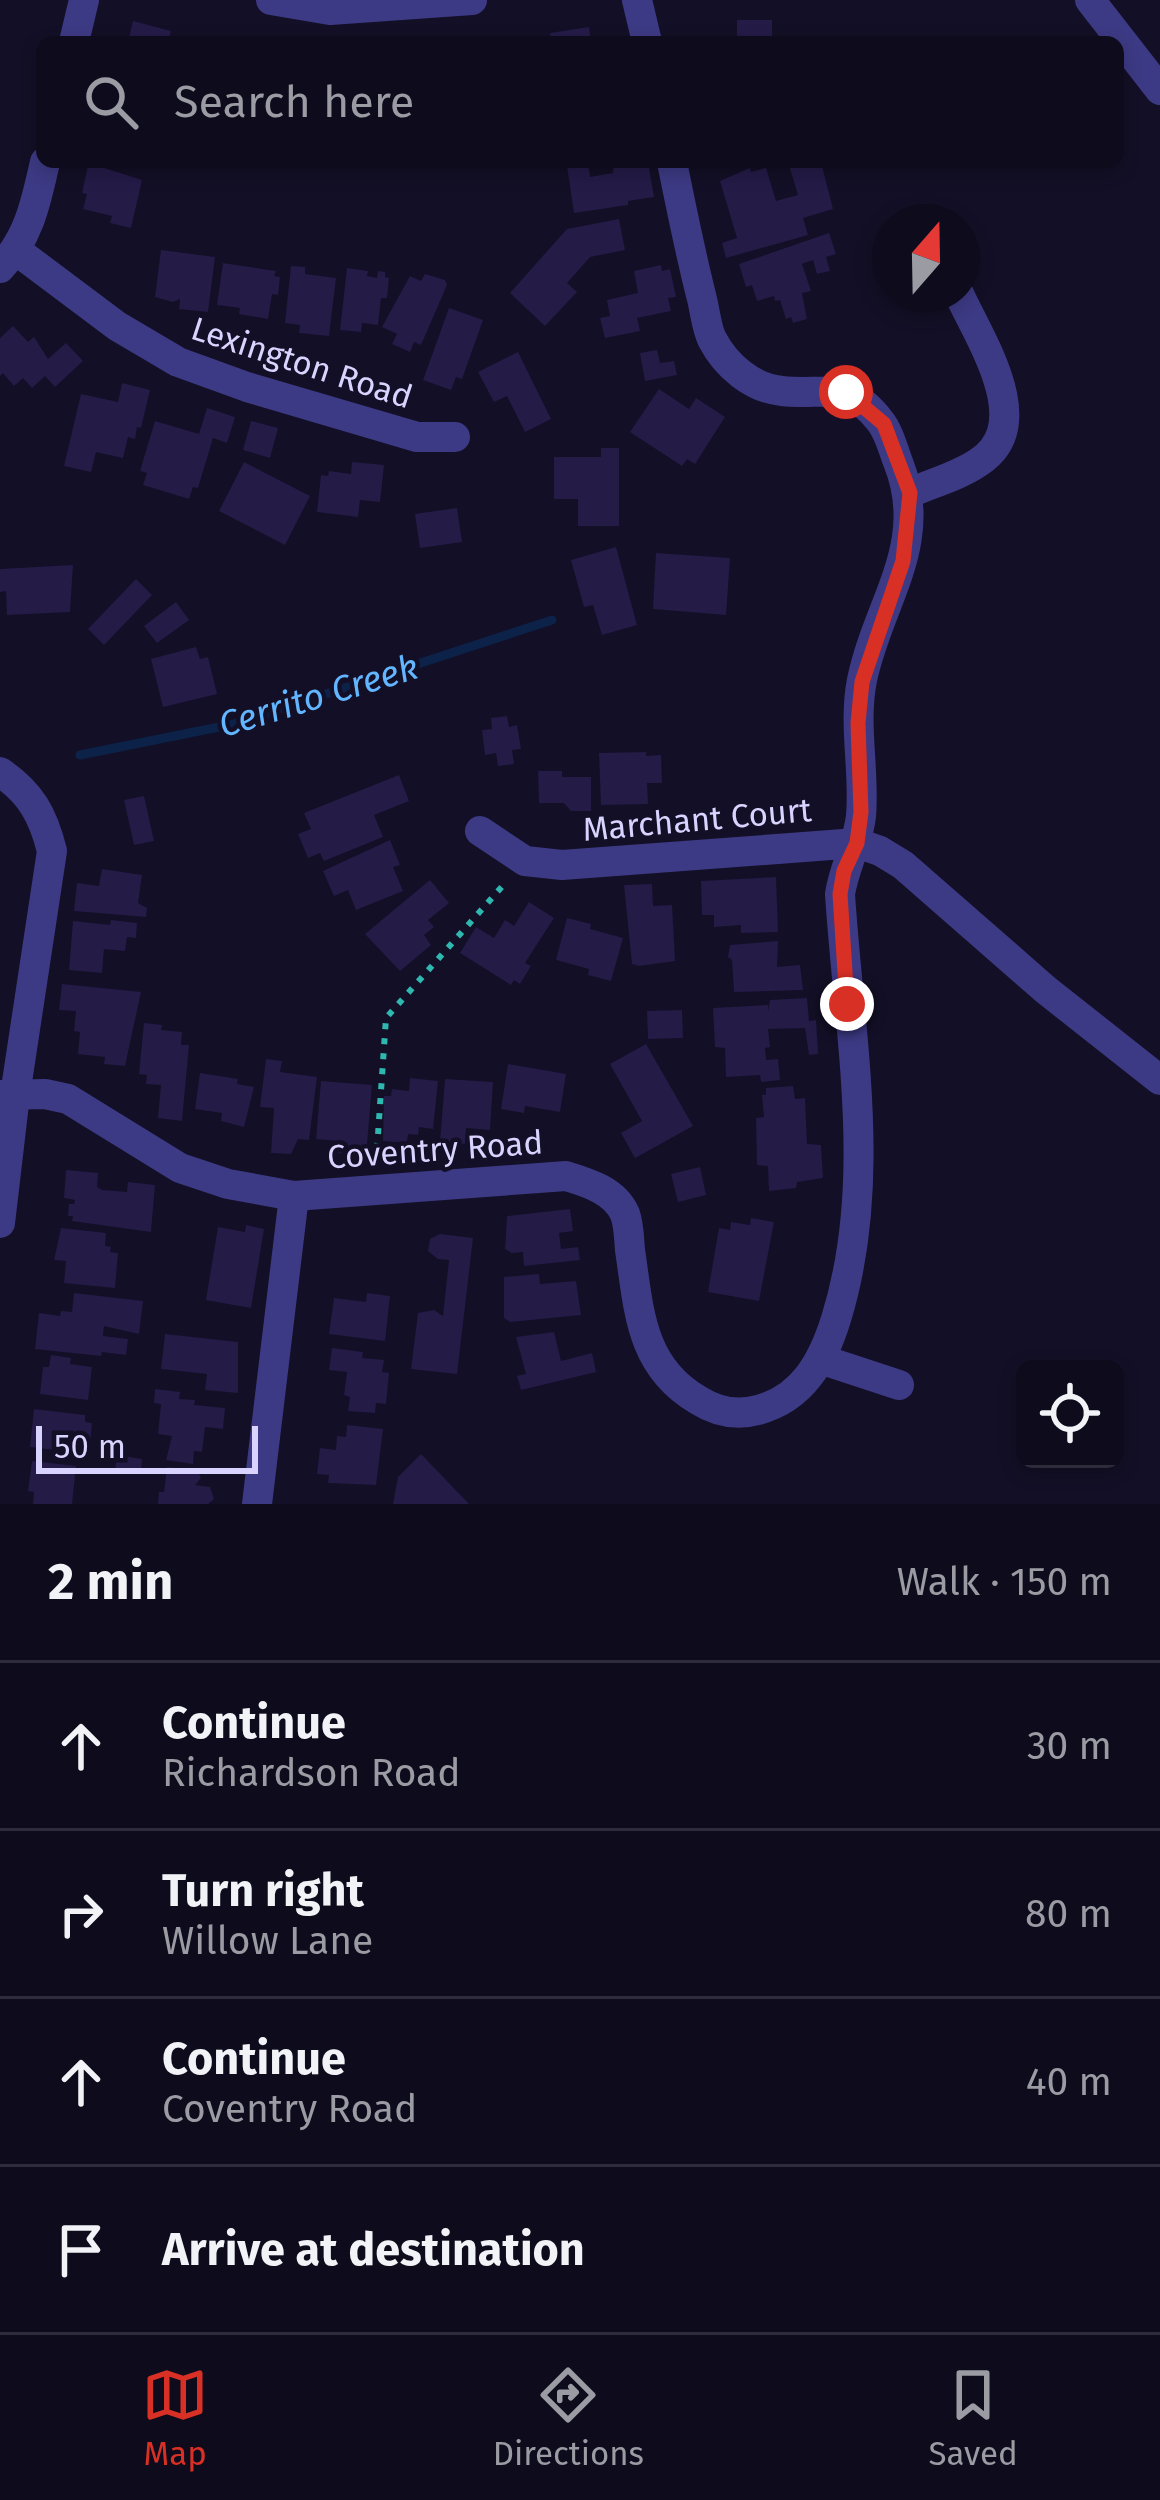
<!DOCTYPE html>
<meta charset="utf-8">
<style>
body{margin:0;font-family:"Fira Sans",sans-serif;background:#171425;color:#f1f3f6}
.controls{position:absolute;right:36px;bottom:36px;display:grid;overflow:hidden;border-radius:18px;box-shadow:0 6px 18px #0003}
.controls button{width:108px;height:108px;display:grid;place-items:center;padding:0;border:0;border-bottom:3px solid #2e2b3b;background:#0e0b1c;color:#f1f3f6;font:60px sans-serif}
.compass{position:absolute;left:872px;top:204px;width:108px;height:108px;border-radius:50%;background:#0e0b1c;box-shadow:0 6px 18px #0003;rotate:20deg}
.scale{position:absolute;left:36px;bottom:30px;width:222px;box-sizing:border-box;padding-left:12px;border:6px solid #d9d4ff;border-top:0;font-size:33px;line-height:42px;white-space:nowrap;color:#d9d4ff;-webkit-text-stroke:9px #130f26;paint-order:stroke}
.stop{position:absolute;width:36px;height:36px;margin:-27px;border:9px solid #d93025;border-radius:50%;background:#fff}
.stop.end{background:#d93025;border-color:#fff;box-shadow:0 3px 12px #0008}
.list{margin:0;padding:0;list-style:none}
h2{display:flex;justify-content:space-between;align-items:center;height:156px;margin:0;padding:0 48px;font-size:51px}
h2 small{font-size:39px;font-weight:400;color:#9b9ba3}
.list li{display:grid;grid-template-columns:78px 1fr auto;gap:36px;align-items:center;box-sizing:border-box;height:168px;padding:0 48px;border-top:3px solid #2e2b3b}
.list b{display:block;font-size:45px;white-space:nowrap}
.list p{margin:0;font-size:39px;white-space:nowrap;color:#9b9ba3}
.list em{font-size:39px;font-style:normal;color:#9b9ba3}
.icon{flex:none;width:66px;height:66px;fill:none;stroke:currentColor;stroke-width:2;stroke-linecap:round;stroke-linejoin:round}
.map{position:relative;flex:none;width:1160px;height:1504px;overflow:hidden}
.search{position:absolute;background:#0e0b1c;box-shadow:0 6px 18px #0003;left:36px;right:36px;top:36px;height:132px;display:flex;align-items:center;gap:30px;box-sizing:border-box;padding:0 42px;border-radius:18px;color:#9b9ba3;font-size:45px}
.sheet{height:828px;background:#0e0b1c}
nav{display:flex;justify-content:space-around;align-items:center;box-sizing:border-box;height:168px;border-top:3px solid #2e2b3b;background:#0e0b1c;font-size:33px;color:#9b9ba3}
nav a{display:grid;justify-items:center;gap:6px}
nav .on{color:#d93025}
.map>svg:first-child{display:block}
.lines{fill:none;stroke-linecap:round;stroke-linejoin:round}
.stream{stroke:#0c2248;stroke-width:9}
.building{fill:#241b47}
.path{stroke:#2fb8b0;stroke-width:6;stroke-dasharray:6 9;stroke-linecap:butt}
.minor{stroke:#3d3a85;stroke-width:30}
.route{stroke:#d93025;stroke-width:15}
.labels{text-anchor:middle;stroke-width:9;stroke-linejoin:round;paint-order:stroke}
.street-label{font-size:33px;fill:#d9d4ff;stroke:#130f26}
.water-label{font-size:36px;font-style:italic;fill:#62b6ff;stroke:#130f26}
</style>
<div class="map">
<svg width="1160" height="1504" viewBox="0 0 1160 1504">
<rect width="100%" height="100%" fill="#130f26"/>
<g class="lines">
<!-- stream -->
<path class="stream" d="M80,755l154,-31 318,-104"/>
</g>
<!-- building -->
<g class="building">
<rect x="737" y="20" width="35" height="22"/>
<path d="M133,21l38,10 -3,11h-40z"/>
<path d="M589,27l2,15h-39l-2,-9z"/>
<path d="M614,162h34l6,35 -26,4v4l-54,8 -7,-47 21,-3 2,14 23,-4z"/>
<path d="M788,162h33l12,47 -30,9 5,17 -82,23 -4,-15 15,-5 -17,-57 30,-13 1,4 15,-4 10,33 22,-6z"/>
<path d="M95,165l47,15 -11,48 -21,-5 2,-7 -29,-7 4,-15 -5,-1 6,-27z"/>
<path d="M619,219l6,31 -35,7 -23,26 10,9 -32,34 -35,-33 57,-64z"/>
<path d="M829,233l7,21 -10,3 4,14 -13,3 -4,-14 -11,4 9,27 -9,2 5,26 -14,4 -2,-6 -5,2 -6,-19 -5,1 -1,-5 -17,5 -5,-16 -6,2 -7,-23z"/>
<path d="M161,250l54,7 -7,55 -29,-3 1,-10 -7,3 -18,-5z"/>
<path d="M223,263l53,8 -2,5 6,1 -2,18 -6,-1 -4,25 -29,-5 1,-6 -23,-3z"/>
<path d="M661,265l1,6 8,-2 6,28 -8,1 3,13 -34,7 3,13 -35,7 -5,-20 10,-2 -3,-16 31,-7 -4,-22z"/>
<path d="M291,266l14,1v7l31,4 -7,58 -30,-3 1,-8 -15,-2z"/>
<path d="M347,268l21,3 -1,5 10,2 1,-7 7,1v5l4,1 -2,20h-6l-3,27 -16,-2 -1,9 -21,-2z"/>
<path d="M425,274l20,6 2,5 -26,60 -7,-3 -4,10 -18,-8 5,-10 -15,-7 28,-51 11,5z"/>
<path d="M449,308l34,12 -21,59 -6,-2 -5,13 -28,-10z"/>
<path d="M13,326l15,16 6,-5 14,22 18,-16 17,18 -28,26 -10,-11 -13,12 -9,-10 -9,8 -11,-13 -3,3v-38z"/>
<path d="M657,350l3,13 14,-2 3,14 -32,6 -5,-28z"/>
<path d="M518,352l33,67 -26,13 -18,-36 -13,6 -16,-30z"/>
<path d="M122,383l28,7 -9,38 -4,-1 -2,12 -7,-2 -5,21 -27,-6 -5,20 -27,-6 17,-72 37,8z"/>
<path d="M659,389l30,20 7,-11 29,19 -30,47 -8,-5 -5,7 -52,-34z"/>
<path d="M207,408l28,9 -8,26 -14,-5 -15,50 -5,-1 -4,12 -46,-14 4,-12 -7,-2 15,-50 44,13z"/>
<path d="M251,421l27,7 -8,30 -27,-8z"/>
<path d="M601,448h18v78h-41v-27h-24v-42h47z"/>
<path d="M244,462l66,34 -25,49 -66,-34z"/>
<path d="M352,462l32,3 -4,37 -20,-2 -2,17 -41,-5 4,-37 7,1 1,-5 22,3z"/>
<path d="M457,508l5,34 -42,6 -5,-34z"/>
<path d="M616,547l21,78 -35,10 -9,-30 -9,2 -13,-47z"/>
<path d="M656,553l74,5 -4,57 -73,-6z"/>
<path d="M73,565l-3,47 -63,3 -1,-24 -6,1v-23z"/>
<path d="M136,579l16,16 -48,50 -16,-16z"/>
<path d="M176,602l13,18 -32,23 -13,-17z"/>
<path d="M196,647l4,12 8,-2 9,37 -54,13 -12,-48z"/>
<path d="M507,716l2,11 8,-2 4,24 -9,1 2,14 -16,2 -2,-13 -11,2 -3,-25 10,-1 -1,-11z"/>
<path d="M646,752v4l15,-1 1,28h-15l1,21 -47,1 -2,-52z"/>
<path d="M538,771h24v6h29v34h-20l-7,-8h-25z"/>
<path d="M399,775l10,26 -35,14 9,22 -59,24 -4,-8 -12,5 -10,-24 13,-5 -7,-16z"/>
<path d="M144,796l10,45 -20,4 -10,-45z"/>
<path d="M390,840l10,25 -7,2 10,24 -47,19 -8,-20 -14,6 -11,-25z"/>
<path d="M102,869l40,6 -4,28 9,5 -1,9 -72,-6 3,-28 22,3z"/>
<path d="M776,877l2,55 -37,1v-8l-27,2v-12h-12l-1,-34z"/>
<path d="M430,880l19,23 -21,17 6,7 -10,8 7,10 -31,26 -35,-37z"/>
<path d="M652,884l1,22 19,-1 3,56 -36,5 -7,-2 -8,-79z"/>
<path d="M529,902l25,16 -29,45 6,3 -11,18 -6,-4 -3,5 -51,-32 16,-26 18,11 11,-18 9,6z"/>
<path d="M567,918l24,6 -1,5 33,9 -12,43 -23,-6 1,-6 -33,-9z"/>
<path d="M111,920l26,3 -1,15 -9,-1 -2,14 -21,-2 -2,24 -33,-3 4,-49 37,4z"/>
<path d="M778,941l-1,26 23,-2 3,25 -69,2 -2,-32 -4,-3 2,-12z"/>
<path d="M62,984l79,8 -16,74 -21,-2 1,-7 -27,-3 2,-22 -6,-1 2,-20 -17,-1z"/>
<path d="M807,998l2,23 7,-1 2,34 -9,1 -4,-27 -37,1 2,18 -5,1 1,12 12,-1 2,21 -19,2 -1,-7 -34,2 -1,-29 -10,-1 -2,-39 55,-3v6l2,-11z"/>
<path d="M682,1010l1,28 -35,1 -1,-28z"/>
<path d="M144,1023l18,2 -1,5 21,2 -1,13h8l-7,76 -24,-3 3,-33 -15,-1 1,-9 -8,-1z"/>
<path d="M646,1044l47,82 -58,32 -14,-25 21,-12 -32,-57z"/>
<path d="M266,1059l16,2 -2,11 37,5 -8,63 -11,-1 -7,15 -20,-1 3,-45 -14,-1z"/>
<path d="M508,1064l58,10 -6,38 -35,-6 -1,7 -23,-4z"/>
<path d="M200,1073l38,6 -1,5 17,3 -10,40 -23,-6 1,-8 -27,-4z"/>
<path d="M410,1078l28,3 -5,48 -14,-2 -1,8 -10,-1 -1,9 -24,-2 1,-45h7l1,-7 17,2z"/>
<path d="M445,1079l48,3 -3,48 -24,-2 -1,16 -25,-2z"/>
<path d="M321,1081l51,4 -6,71 -28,-3 1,-12 -23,-2z"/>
<path d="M793,1086l2,13 10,-1 2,46 14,1 2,33 -26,4 -1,6 -27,3 -1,-25 -11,-1 -1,-47 8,-1 -2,-22h4v-7z"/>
<path d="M700,1167l6,28 -28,7 -7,-28z"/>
<path d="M66,1170l32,3 -1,14 5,3 25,2 1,-10 27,3 -4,47 -79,-11 1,-5h-5l1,-12h5l1,-4 -11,-2z"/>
<path d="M570,1209l3,22 -14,2 2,16 17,-2 2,13 -56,6 -1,-14 -11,1 -7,-4 2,-33z"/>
<path d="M751,1218l23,4 -15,79 -51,-9 11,-64 11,2 1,-8 19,3z"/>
<path d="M246,1225l18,4 -13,79 -45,-8 12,-73 27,5z"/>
<path d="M61,1228l45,5 -1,13 6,1 -1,5 8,1 -3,35 -51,-5 2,-22 -12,-1z"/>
<path d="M440,1234l33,4 -16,136 -46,-5 7,-56 16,-3 9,6 6,-56 -11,-1 -10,-8 2,-12z"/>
<path d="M539,1274l1,10 36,-3 5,34 -71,7 -6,-4v-41z"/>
<path d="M74,1293l69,8 -4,33 -35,-8 -1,10 25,3 -2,16 -24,-3 -1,4 -66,-7 4,-36 21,3 1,-5 11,1z"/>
<path d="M367,1293l23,3 -5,45 -56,-7 5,-36 32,4z"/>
<path d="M554,1332l7,29 31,-8 4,19 -75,18 -4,-14 9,-2 -10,-37z"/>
<path d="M165,1334l73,8v51l-33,-3 2,-16 -46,-5z"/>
<path d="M332,1348l31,4 -1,6 22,2 -2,12 7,1 -3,31 -10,-1 -1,10 -27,-2 2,-14 -6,-2 3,-23 -18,-2z"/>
<path d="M51,1355l20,3 -1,6 22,3 -4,33 -48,-6 3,-27h6z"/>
<path d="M155,1389l25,3 -1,7 16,1 -1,5 31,3 -2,21 -18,-2 -3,25 -8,-1 -1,13 -27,-4 6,-24 -14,-2 3,-30 -7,-1z"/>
<path d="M34,1409l51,6v7l7,1 -3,31 -59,-7z"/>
<path d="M347,1425l36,4 -7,56 -48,-2 1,-8 -12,-1 3,-26 16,2 1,-14 9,1z"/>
<path d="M421,1454l48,50h-76l5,-27z"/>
<path d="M117,1455l25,4 -1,14 -26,-3z"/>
<path d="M32,1461l44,5 -4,38h-39l1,-12 -6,-1z"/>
<path d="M167,1467l30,3 4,8 -6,7 15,2 4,12 -6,5h-50l1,-12h5z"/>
</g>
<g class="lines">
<!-- path -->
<path class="path" d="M376,1164l10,-146 121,-137"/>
<!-- minor -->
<g class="minor">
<path d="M271,0l59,10 142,-10"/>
<path d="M637,0l10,42"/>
<path d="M1090,0l70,90"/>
<path d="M74,42l10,-42"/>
<path d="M17,251l100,75 61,36 69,25 170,50h38"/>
<path d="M0,268c29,-30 36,-66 45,-106"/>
<path d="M910,493c22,-10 49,-17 69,-31 58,-38 1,-122 -20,-168"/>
<path d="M0,772c31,21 43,43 52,79l-37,244 -15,128"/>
<path d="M480,831l45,30 37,4 295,-22 23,8 23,14 143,125 114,90"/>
<path d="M0,1095l45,-1 23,5 112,69 48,16 66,12 272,-20c23,7 49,15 59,38 4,11 4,25 5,36 9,60 10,116 68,150 19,12 38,16 60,10 45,-12 65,-49 78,-91 43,-138 13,-284 4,-425 4,-27 18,-50 21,-78 4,-45 -8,-91 1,-136 16,-78 69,-136 36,-218 -5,-13 -9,-30 -18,-41 -32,-42 -54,-25 -98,-30 -30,-3 -56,-25 -70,-52 -6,-12 -7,-30 -11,-44 -11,-44 -20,-88 -29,-133"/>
<path d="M820,1359l79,26"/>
<path d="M257,1504l37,-308"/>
</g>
</g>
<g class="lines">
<!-- route -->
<path class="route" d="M846,392l38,32 26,69 -7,68 -41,121 -4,41 3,89 -4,31 -13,28 -4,23 7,110"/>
</g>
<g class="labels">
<!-- street labels -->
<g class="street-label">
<text transform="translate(302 362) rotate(18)" y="12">Lexington Road</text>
<text transform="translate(697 819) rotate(-5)" y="12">Marchant Court</text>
<text transform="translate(435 1149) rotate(-4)" y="12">Coventry Road</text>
</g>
<!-- water labels -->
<g class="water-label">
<text transform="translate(318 695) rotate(-17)" y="13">Cerrito Creek</text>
</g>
</g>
</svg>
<div class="controls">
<button><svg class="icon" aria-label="locate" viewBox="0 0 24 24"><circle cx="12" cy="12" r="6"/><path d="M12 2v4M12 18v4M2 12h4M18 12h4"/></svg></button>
</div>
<svg class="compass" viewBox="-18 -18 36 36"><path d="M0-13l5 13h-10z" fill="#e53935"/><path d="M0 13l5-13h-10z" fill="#9b9ba3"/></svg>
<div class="scale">50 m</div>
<div class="stop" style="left:846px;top:392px"></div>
<div class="stop end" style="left:847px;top:1004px"></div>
<div class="search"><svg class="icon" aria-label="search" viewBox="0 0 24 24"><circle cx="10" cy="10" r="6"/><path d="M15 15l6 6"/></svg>Search here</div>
</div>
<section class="sheet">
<h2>2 min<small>Walk · 150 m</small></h2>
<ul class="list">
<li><svg class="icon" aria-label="ahead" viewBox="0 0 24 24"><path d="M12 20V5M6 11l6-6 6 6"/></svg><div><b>Continue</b><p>Richardson Road</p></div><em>30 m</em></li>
<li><svg class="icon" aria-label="right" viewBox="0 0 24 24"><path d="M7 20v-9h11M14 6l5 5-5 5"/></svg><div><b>Turn right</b><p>Willow Lane</p></div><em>80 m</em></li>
<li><svg class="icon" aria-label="ahead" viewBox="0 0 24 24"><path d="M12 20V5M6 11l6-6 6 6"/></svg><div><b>Continue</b><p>Coventry Road</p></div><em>40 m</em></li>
<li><svg class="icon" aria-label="arrive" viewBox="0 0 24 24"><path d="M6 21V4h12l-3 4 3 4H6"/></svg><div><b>Arrive at destination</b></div></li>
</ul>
</section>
<nav>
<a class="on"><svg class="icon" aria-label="map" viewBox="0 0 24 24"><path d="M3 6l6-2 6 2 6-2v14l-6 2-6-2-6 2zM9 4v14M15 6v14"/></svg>Map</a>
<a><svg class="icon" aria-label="directions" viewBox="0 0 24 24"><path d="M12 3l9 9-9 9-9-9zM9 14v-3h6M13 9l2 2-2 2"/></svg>Directions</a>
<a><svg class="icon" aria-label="saved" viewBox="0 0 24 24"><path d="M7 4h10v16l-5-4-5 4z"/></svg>Saved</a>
</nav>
